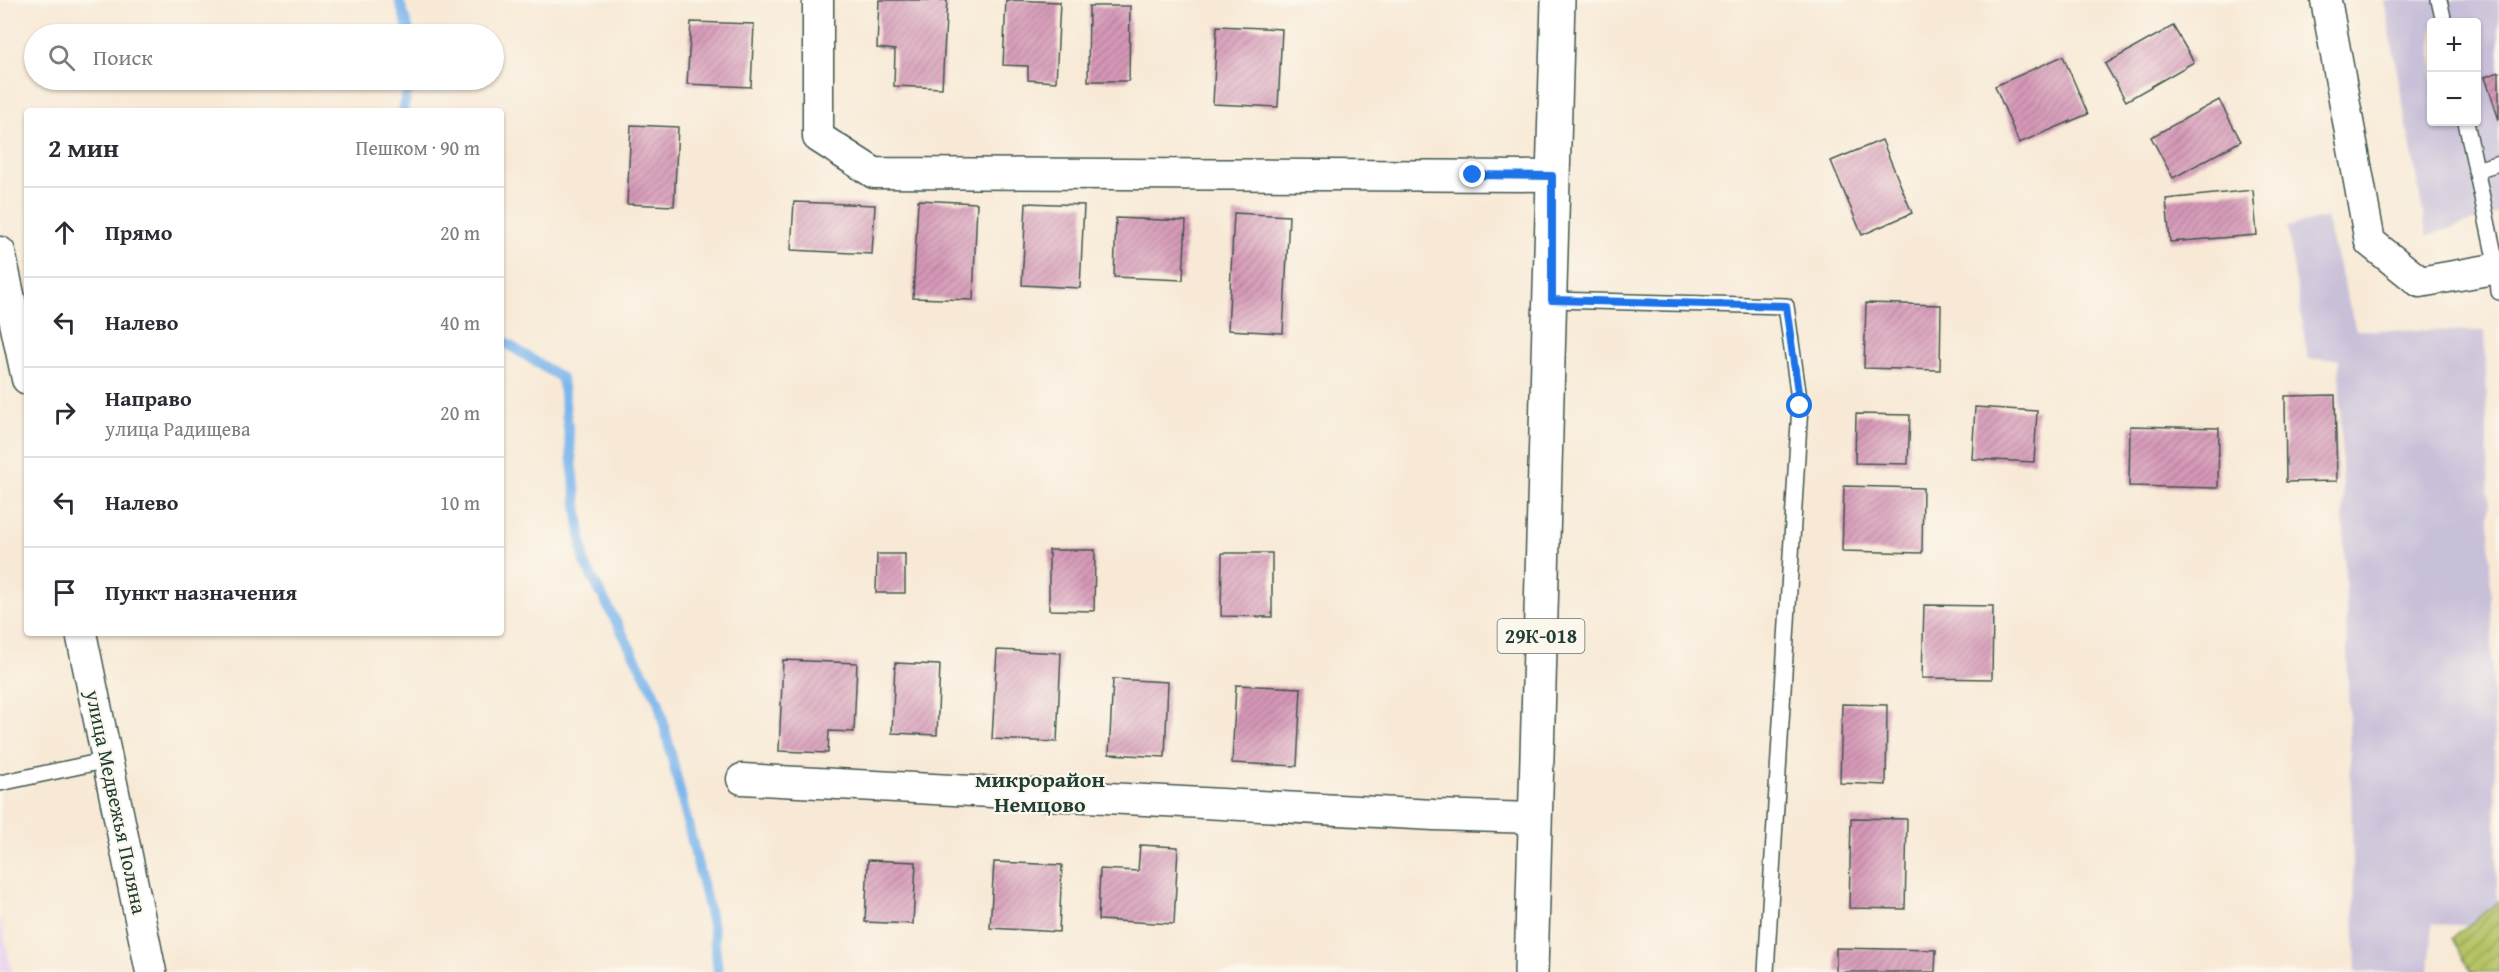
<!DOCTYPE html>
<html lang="ru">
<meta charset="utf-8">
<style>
body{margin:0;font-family:"Gentium Book Plus",serif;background:#f2f2f3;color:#2b2b33}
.controls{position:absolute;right:18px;top:18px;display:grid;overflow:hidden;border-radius:6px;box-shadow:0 2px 4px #0004}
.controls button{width:54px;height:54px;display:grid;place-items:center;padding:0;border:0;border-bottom:2px solid #e1e1e2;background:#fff;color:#2b2b33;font:30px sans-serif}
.stop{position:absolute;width:18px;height:18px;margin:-14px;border:4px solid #1a73e8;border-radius:50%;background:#fff}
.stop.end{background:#1a73e8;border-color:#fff;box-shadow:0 2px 6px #0008}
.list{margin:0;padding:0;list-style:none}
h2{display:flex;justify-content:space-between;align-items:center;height:78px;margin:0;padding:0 24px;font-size:26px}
h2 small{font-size:20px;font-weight:400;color:#7c7c81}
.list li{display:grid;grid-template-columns:39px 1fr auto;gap:18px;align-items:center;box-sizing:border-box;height:90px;padding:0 24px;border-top:2px solid #e1e1e2}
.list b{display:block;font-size:22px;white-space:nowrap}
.list p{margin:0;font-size:20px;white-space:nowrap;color:#7c7c81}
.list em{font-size:20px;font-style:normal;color:#7c7c81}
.icon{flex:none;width:33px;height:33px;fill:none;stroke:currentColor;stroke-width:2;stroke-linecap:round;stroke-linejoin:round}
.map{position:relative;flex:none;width:2499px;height:972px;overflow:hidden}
.search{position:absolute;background:#fff;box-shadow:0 2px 4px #0004;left:24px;top:24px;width:480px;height:66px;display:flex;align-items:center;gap:15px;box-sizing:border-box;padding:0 21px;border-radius:33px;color:#7c7c81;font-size:22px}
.panel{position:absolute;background:#fff;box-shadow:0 2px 4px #0004;left:24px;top:108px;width:480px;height:528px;border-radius:6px}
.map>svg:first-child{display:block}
.built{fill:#e7d2ef}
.industrial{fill:#c8bfd8;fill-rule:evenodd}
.garden{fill:url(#garden-furrows);stroke:#6a804c;stroke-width:1.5}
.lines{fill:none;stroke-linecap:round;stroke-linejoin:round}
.stream{stroke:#7ab5ec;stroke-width:10}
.building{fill:url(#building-hatch)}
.lane-casing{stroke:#40574c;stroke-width:18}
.street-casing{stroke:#40574c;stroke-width:33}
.primary-casing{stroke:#40574c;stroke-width:36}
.lane{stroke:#fff;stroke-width:15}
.street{stroke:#fff;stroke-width:30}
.primary{stroke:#fff;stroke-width:33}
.route{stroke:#1a73e8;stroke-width:8}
.labels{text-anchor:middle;stroke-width:4.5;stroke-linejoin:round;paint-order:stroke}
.shield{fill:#fbf7ec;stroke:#61756b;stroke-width:1.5}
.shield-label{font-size:20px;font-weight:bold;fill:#1f3d34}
.street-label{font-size:21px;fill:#1f3d34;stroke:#fbf7ec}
.neighbourhood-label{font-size:22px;font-weight:bold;fill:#1f3d34;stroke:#fbf7ec}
</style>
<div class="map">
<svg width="2499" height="972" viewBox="0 0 2499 972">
<defs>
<pattern id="garden-furrows" width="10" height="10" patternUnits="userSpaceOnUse" patternTransform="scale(1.5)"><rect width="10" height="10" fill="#b5c365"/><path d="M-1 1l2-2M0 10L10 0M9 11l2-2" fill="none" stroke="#93a054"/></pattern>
<pattern id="building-hatch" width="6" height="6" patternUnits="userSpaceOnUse" patternTransform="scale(1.5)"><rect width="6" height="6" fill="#d698b7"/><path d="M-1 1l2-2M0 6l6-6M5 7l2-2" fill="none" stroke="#ad7d96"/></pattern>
</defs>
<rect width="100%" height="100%" fill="#fbf7ec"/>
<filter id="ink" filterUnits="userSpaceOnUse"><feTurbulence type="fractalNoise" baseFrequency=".0167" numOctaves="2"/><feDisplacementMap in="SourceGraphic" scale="12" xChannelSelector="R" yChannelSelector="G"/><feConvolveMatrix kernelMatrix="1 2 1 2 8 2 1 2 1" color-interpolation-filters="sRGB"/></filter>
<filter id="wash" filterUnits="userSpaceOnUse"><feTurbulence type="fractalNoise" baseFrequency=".008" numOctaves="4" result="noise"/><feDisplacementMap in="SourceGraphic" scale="24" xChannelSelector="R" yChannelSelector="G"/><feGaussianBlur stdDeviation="1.35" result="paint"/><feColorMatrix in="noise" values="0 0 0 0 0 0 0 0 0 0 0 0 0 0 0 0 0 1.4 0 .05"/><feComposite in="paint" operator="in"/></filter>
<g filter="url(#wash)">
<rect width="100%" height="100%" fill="#f8e9d6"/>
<!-- built -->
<path class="built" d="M0,916l12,56h-12z"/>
<!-- industrial -->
<g class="industrial">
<path d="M2384,0h115v213l-72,23zM2432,22h44v100h-44z"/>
<path d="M2326,217l30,113 129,1 13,596 -65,-3 -4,48h-73l-17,-613h-31l-21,-132z"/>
</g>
<!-- garden -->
<path class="garden" d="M2499,901v71h-27l-20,-33z"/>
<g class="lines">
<!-- stream -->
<g class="stream">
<path d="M399,0l11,34"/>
<path d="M403,111l7,-31"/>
<path d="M501,340l61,38 22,184 74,138 55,228 5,44"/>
</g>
</g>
<g id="blocks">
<!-- building -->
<g class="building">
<path d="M879,0h68l-5,88 -48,-2 1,-36 -18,-2z"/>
<path d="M1006,0l54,2 -4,80 -28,-2v-14l-25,-1z"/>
<path d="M1089,6h41l-1,75h-41z"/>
<path d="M691,22l63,2 -3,63 -64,-3z"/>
<path d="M1217,26l65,3 -4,78 -65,-3z"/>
<path d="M2173,26l21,36 -68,39 -21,-37z"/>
<path d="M2063,56l25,58 -69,29 -24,-57z"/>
<path d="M2499,72v48l-14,-43z"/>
<path d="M2219,100l22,41 -68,37 -22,-41z"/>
<path d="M631,125l47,2 -4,79 -47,-2z"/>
<path d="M1882,140l30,73 -50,22 -31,-74z"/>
<path d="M2253,190l4,45 -87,7 -4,-43z"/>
<path d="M918,200l59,3 -4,97 -60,-2z"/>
<path d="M794,202l81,3 -3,49 -81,-4z"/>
<path d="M1026,203l58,2 -4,83 -58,-3z"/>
<path d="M1234,213l55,3 -6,117 -55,-3z"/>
<path d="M1116,218l70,3 -3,59 -69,-3z"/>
<path d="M1866,303l75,2 -1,65 -76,-2z"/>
<path d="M2335,395l2,86 -51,1 -1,-86z"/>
<path d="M1975,407l62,4 -3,51 -62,-3z"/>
<path d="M1856,414l54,1 -2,49 -53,-1z"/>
<path d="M2130,426l89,2 -1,60 -89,-2z"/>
<path d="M1844,486l79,2 -1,65 -80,-2z"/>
<path d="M1049,550h46l-1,61 -45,-1z"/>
<path d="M1222,553h50v64l-51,-1z"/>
<path d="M877,554h28v39h-29z"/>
<path d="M1924,605l69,1 -1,73 -70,-1z"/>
<path d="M997,650l64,3 -4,89 -65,-3z"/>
<path d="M783,660l74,3 -3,69 -25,-1 -1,22 -49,-2z"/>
<path d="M895,663l45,2 -3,70 -45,-2z"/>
<path d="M1113,679l55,3 -3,75 -56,-3z"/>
<path d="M1236,685l65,3 -4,78 -65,-3z"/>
<path d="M1842,704l45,1 -1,80 -46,-2z"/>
<path d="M1851,818l56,1 -2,90 -56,-1z"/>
<path d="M1140,845l38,2 -4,77 -76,-4 2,-51 38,2z"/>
<path d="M868,860l48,2 -3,62 -48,-2z"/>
<path d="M994,862l68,3 -3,67 -69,-4z"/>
<path d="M1836,948l100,2 -1,22h-99z"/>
</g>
</g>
</g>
<g filter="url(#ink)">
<use href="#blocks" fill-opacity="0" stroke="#40574c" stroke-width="1.5"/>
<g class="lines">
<!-- lane casing -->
<g class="lane-casing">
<g id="lane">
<path d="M2439,0l5,22"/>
<path d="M2466,122l31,146 2,24"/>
<path d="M2476,170l23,-7"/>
<path d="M1552,300l234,6 14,100 -34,566"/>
<path d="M0,783l108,-23"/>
</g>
</g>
<!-- street casing -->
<g class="street-casing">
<g id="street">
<path d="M818,0v137l56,36 678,3"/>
<path d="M2326,0l44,242 50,40 79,-14"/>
<path d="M0,252l27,127"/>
<path d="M81,633l70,339"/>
<path d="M742,779l692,36 101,3"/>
</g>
</g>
<!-- primary casing -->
<g class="primary-casing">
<path id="primary" d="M1531,972l27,-972"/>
</g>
<!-- lane -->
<use href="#lane" class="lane"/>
<!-- street -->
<use href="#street" class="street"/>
<!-- primary -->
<use href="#primary" class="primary"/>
</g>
</g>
<g class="lines" filter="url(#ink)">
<!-- route -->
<path class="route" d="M1473,175l79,1v124l234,6 14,100"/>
</g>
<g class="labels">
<!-- shield labels -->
<rect class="shield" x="1497.5" y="619" width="87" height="34" rx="4.5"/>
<g class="shield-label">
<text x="1541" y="643">29К-018</text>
</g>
<!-- street labels -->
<g class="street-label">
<text transform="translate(116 802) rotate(78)" y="7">улица Медвежья Поляна</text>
</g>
<!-- neighbourhood labels -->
<g class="neighbourhood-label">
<text x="1040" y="787">микрорайон<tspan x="1040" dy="25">Немцово</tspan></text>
</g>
</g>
</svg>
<div class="controls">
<button>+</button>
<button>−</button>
</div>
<div class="stop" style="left:1800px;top:406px"></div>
<div class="stop end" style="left:1473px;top:175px"></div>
<div class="search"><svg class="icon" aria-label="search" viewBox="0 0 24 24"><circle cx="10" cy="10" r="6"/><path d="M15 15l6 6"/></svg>Поиск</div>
<section class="panel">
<h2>2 мин<small>Пешком · 90 m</small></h2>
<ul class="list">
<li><svg class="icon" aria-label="ahead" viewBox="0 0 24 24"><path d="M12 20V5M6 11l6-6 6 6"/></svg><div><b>Прямо</b></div><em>20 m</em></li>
<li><svg class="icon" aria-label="left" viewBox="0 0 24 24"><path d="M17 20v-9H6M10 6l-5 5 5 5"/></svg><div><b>Налево</b></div><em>40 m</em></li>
<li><svg class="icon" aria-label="right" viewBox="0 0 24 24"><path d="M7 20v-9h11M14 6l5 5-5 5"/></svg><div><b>Направо</b><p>улица Радищева</p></div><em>20 m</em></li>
<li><svg class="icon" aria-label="left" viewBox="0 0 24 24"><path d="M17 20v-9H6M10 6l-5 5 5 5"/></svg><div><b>Налево</b></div><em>10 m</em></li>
<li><svg class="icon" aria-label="arrive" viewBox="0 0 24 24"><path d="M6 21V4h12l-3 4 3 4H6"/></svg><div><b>Пункт назначения</b></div></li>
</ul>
</section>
</div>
